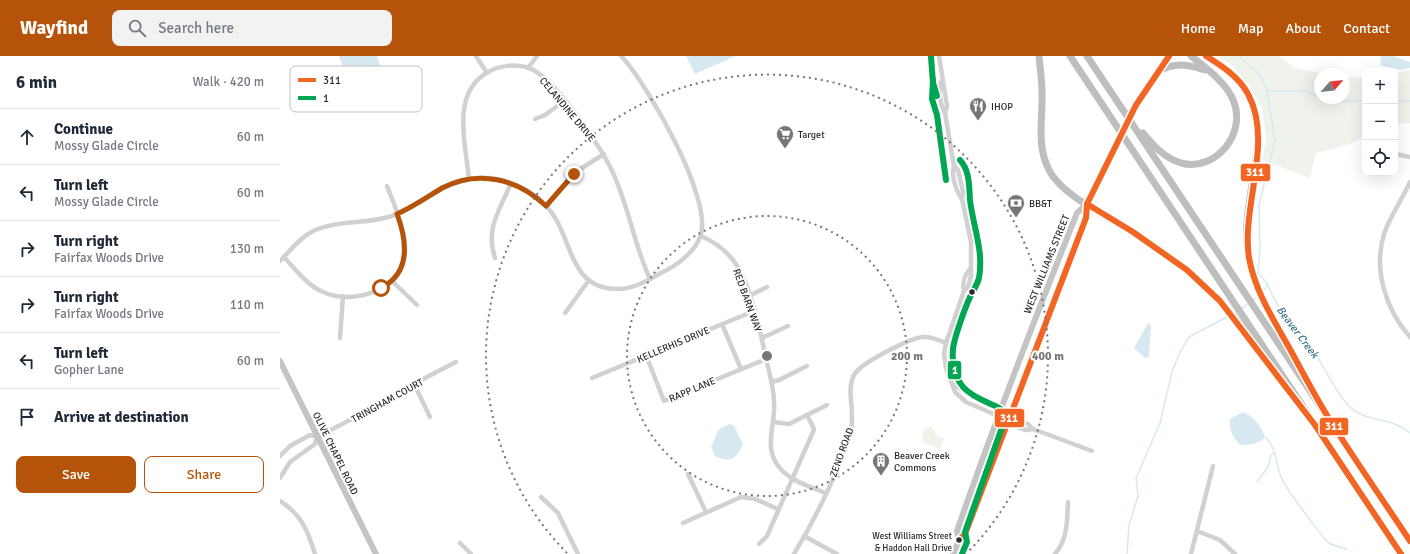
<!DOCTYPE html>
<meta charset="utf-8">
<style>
body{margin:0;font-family:Signika,sans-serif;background:#f2f2f3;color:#1f2937}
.controls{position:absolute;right:12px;top:12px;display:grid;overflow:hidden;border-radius:8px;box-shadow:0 4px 16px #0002}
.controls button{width:36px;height:36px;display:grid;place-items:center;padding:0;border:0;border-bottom:1px solid #e0e1e3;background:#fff;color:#1f2937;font:20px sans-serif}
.compass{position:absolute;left:1034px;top:12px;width:36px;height:36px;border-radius:50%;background:#fff;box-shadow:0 4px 16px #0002;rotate:62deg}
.stop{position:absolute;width:12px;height:12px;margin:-9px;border:3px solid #b45309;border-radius:50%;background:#fff}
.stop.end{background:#b45309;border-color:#fff;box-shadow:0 1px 4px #0008}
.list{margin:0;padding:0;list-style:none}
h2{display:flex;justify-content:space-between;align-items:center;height:52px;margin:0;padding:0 16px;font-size:17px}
h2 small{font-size:13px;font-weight:400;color:#747a83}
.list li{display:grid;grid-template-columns:26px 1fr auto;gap:12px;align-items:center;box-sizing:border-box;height:56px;padding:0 16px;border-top:1px solid #e0e1e3}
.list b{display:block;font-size:15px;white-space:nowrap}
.list p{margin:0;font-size:13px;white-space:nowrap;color:#747a83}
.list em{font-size:13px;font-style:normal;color:#747a83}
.actions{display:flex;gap:8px;padding:12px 16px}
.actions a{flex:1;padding:9px 0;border:1px solid #b45309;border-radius:8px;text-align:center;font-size:14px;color:#b45309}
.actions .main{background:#b45309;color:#fff}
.icon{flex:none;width:22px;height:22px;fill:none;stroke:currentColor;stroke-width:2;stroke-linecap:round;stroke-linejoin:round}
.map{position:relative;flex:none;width:1130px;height:498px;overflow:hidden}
header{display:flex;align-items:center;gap:24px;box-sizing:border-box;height:56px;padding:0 20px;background:#b45309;color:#fff}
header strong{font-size:19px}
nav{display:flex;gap:22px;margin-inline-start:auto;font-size:14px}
.search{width:280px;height:36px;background:#f2f2f3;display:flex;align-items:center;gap:10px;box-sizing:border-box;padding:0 14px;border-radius:8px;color:#747a83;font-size:15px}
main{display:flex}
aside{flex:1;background:#fff}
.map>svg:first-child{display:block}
.green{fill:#f0f3eb}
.water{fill:#d7e9f0}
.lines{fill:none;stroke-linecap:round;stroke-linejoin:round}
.stream{stroke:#d7e9f0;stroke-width:1.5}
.minor{stroke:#d1d1d1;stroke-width:4.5}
.major{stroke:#c4c4c4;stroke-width:6}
.highway{stroke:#bebebe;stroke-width:7}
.major-bridge{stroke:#c4c4c4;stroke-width:6}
.bus-1-casing{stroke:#fff;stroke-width:9}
.bus-2-casing{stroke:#fff;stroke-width:9}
.bus-1{stroke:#f26522;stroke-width:6}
.bus-2{stroke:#00a651;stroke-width:6}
.route{stroke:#b45309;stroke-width:5}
.ring{fill:none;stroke:#767676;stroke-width:2;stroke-dasharray:2 4}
.bus-dot{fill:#2c2c2c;stroke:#fff;stroke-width:1.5}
.labels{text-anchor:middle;stroke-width:4;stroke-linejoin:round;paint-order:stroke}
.bus-label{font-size:9px;fill:#2c2c2c;stroke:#fff;text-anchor:end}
.poi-label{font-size:10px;fill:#2c2c2c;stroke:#fff;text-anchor:start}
.street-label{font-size:10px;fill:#2c2c2c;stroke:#fff}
.water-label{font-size:11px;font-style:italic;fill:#3d758b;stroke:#fff}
.key{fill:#fff;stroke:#c0c0c0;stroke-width:1}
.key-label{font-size:11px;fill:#2c2c2c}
.centre{fill:#767676;stroke:#fff;stroke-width:2}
.ring-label{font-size:12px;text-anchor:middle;font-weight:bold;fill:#767676;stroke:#fff;stroke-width:4;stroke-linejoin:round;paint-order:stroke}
.line-badge{stroke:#fff;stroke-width:1.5}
.badge-label{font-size:11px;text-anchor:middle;font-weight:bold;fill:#fff}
</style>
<header>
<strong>Wayfind</strong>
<div class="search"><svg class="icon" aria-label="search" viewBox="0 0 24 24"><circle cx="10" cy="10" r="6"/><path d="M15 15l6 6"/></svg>Search here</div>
<nav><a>Home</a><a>Map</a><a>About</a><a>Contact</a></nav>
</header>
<main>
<aside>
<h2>6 min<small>Walk · 420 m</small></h2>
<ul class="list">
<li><svg class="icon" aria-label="ahead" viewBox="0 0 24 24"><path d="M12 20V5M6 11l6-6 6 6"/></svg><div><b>Continue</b><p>Mossy Glade Circle</p></div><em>60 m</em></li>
<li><svg class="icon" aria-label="left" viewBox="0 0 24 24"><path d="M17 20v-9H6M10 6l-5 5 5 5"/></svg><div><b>Turn left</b><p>Mossy Glade Circle</p></div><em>60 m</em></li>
<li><svg class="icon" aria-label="right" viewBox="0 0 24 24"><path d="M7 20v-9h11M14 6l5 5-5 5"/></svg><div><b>Turn right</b><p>Fairfax Woods Drive</p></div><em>130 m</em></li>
<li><svg class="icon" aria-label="right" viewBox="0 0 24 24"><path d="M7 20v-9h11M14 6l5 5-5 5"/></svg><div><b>Turn right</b><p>Fairfax Woods Drive</p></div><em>110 m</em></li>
<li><svg class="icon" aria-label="left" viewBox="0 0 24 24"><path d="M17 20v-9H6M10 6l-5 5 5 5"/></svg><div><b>Turn left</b><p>Gopher Lane</p></div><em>60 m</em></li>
<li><svg class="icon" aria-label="arrive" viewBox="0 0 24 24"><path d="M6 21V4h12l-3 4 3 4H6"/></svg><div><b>Arrive at destination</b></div></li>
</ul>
<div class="actions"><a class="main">Save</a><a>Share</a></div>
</aside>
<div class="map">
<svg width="1130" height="498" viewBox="0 0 1130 498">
<rect width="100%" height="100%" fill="#fff"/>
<!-- green -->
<g class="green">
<path d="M937,0h62l16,12 28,6h-3v24h24v-21l21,1v58l-14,8 -35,9 -6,25 -48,-18 4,-21 -3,-28 -13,-24 -17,-21z"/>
<path d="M1130,14v53l-15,1v-51z"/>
<path d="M652,370l5,10 7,3 -4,10 -18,-7 1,-12z"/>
</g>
<!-- water -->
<g class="water">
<path d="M59,0h38l6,17 -6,1 -17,-7 -14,7z"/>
<path d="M406,0h50l-41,18z"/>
<path d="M1101,0h12l17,6v6l-9,2 -21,-5z"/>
<path d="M868,267l3,2 -2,32 -4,1 -11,-10z"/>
<path d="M963,356c12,5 18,14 22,25 -6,7 -16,8 -25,8 -7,-7 -11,-15 -10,-26z"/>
<path d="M450,368l4,2 9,18c-7,16 -13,19 -28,12l-4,-9 8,-18z"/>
</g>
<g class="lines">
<!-- stream -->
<g class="stream">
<path d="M959,0l22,20 6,15 8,49 -16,65 1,44 -2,24c12,11 11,18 19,31 9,14 23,26 33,41 13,19 22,41 37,59 17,20 43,11 63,29"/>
<path d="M987,35h37l16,6"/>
<path d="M1043,42l16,4 26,-2"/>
<path d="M1115,45h15"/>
<path d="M983,236l5,-9"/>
<path d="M972,245l7,-5"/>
<path d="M961,253l8,-6"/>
<path d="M985,381c13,12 10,28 17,42 3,8 42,61 47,64 5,3 12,4 18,6"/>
<path d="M977,426l11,-15 3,-12 3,-2"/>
<path d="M847,498l2,-29 9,-29 -2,-18 24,-55 12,-51 8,-20 9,-15 40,-21"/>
</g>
<!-- minor -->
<g class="minor">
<path d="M196,0l11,17"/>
<path d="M659,0l8,50 -2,7"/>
<path d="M248,12l9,-12"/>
<path d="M661,26c-3,10 -1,22 4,31l9,53c-3,10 2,25 8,33"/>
<path d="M255,63l10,-4 19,-14"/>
<path d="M1115,98l15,3"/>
<path d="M674,110l4,4 5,22 -1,7 9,43v34l-3,11 -4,4 -18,52 -2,10 2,15 9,24 11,10 32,14 9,8 19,6 7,-1"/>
<path d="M189,123c-3,-33 -19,-86 19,-107 11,-6 28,-9 41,-4 24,8 74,81 84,105 16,34 21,72 37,106"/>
<path d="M1130,126c-8,18 -20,34 -26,52 -11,36 2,76 26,103"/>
<path d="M266,150l28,-33 30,-19"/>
<path d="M421,180c14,6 26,15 35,28 16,25 25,70 31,99 3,12 7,26 7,39 2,20 -9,40 1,59 10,19 32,24 50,32"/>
<path d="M4,201c11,12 24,29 39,35 33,15 83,-5 82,-44 0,-21 -11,-43 -18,-62"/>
<path d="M215,202c-10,-30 5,-48 16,-75"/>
<path d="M0,205c9,-9 17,-20 28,-27 23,-15 58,-9 84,-18 27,-11 49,-32 78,-37 34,-6 72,13 88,44 15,29 17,66 60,66 16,0 30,-9 43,-16 15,-7 33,-20 39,-36 15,-35 -53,-154 -79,-181"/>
<path d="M112,225l25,24"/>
<path d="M684,235c-2,-9 0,-15 6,-22"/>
<path d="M469,240l18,-9"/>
<path d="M285,257l24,-33"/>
<path d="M442,268l19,45"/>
<path d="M60,282l3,-42"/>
<path d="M482,282l26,-12"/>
<path d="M366,299l18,46 102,-42"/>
<path d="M312,322l162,-67"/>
<path d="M491,326l8,-2 28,-14"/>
<path d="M134,328l16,33"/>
<path d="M673,328l22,14 27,11 8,8 18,7 5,5 59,22"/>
<path d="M493,366l16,2 38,-19"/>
<path d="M37,381l60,-31 21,-14 58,-30"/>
<path d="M0,400l10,-10 20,-11 7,2"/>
<path d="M408,418l18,38"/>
<path d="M0,422l10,-16 25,-18 2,-7"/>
<path d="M261,441l17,16 20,41"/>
<path d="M0,445c21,13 28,30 35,53"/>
<path d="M403,467l58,-26 14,2 23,10"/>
<path d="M917,475l23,9 15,14"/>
<path d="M524,480l33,18"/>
<path d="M180,487l11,11"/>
<path d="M479,488l8,-8 46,-104 1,-3 -7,-14"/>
<path d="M514,498c20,-33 48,-88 57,-125 4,-19 -5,-39 3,-54 6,-12 55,-36 68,-38 9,-1 16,3 24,6"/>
<path d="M775,498c13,-16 12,-32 13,-52"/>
<path d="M911,498l22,-88"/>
</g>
<!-- major -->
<g class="major">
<path d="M856,49l33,-49"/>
<path d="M0,305l96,193"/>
<path d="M679,484l6,-6 121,-316 1,-14 23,-48"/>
<path d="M673,498l6,-14 -2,-9c37,-107 78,-213 120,-318l10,-9"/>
</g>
<!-- highway -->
<g class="highway">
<path d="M759,0c1,12 3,24 3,36 1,26 -6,53 7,78 12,25 60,47 84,63 24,15 48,31 69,50 31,26 53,65 78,97"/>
<path d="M790,0l331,498"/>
<path d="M807,0l323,485"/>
<path d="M926,0c9,6 20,12 28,19 17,17 25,42 24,66 -2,27 -9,54 -11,81 -5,56 29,103 55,149"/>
<path d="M877,16c17,-10 30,-8 48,-2"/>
<path d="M863,77c11,13 21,25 38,30 34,9 65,-28 53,-61 -7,-19 -28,-34 -43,-46"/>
</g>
<!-- major-bridge -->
<path class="major-bridge" d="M830,100l26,-51"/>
<!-- bus-1 casing -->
<g class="bus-1-casing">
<g id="bus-1">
<path d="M926,0c16,10 33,21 42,38 26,48 -7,112 1,164 6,34 26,64 42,93 12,22 24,45 37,66 26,42 55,83 82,124"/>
<path d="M807,148l46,28 54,38 33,31 95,124 86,129"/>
<path d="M679,484l6,-6 121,-316 1,-14 49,-99 33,-49"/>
</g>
</g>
<!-- bus-2 casing -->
<g class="bus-2-casing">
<g id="bus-2">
<path d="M651,1l2,26 4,13"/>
<path d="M653,24l-1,19 5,16 9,65"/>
<path d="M680,104c10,11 9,26 10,40 3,26 14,51 9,78 -2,8 -6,12 -9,19 -5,11 -16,41 -17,52 -5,57 49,49 53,67l-41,116 2,10 -5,12"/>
</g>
</g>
<!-- bus-1 -->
<use href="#bus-1" class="bus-1"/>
<!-- bus-2 -->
<use href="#bus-2" class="bus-2"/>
</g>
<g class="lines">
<!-- route -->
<path class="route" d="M101,232c30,-15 26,-47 16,-74 16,-7 30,-17 45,-26 36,-19 76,-9 104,18l28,-32"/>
</g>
<!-- distance rings -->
<g class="ring">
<circle cx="487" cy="300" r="140"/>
<path d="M287 497A281 281 0 1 1 687 497"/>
</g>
<!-- icons -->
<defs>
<g id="restaurant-pin" transform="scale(0.9)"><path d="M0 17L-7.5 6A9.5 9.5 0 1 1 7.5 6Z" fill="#767676" stroke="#fff"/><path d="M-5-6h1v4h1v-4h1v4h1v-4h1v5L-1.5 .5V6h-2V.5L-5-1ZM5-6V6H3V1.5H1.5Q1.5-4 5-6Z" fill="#fff"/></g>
<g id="supermarket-pin" transform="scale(0.9)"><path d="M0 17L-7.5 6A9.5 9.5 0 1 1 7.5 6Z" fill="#767676" stroke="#fff"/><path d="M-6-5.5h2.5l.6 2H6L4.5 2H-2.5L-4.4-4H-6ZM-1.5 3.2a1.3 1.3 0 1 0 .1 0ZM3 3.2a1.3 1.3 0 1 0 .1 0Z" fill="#fff"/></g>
<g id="bank-pin" transform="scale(0.9)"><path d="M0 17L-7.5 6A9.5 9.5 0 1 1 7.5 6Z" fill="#767676" stroke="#fff"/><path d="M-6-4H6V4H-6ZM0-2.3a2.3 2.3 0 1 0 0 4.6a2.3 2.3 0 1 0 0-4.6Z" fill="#fff"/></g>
<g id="building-pin" transform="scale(0.9)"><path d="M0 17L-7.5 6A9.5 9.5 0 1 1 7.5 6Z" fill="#767676" stroke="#fff"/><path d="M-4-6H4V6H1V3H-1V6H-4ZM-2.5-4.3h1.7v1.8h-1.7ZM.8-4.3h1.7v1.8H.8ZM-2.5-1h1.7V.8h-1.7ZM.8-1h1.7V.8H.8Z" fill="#fff"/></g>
</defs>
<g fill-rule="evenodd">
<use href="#restaurant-pin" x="698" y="50"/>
<use href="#supermarket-pin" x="505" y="78"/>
<use href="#bank-pin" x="736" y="147"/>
<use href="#building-pin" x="601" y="405"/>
</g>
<!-- markers -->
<g class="bus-dot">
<circle cx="692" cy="236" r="3.5"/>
<circle cx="679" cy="484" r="3.5"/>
</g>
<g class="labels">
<!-- bus labels -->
<g class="bus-label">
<text x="672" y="483">West Williams Street<tspan x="672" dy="12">&amp; Haddon Hall Drive</tspan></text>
</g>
<!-- poi labels -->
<g class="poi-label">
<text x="711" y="54">IHOP</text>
<text x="518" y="82">Target</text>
<text x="749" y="151">BB&amp;T</text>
<text x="614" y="403">Beaver Creek<tspan x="614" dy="12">Commons</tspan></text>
</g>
<!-- street labels -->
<g class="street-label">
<text transform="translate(288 53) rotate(50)" y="4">CELANDINE DRIVE</text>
<text transform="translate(766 208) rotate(-68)" y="4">WEST WILLIAMS STREET</text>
<text transform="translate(468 244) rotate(70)" y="4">RED BARN WAY</text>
<text transform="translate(393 288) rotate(-23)" y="4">KELLERHIS DRIVE</text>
<text transform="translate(412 333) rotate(-23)" y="4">RAPP LANE</text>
<text transform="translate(107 344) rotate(-29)" y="4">TRINGHAM COURT</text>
<text transform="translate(561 396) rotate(-70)" y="4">ZENO ROAD</text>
<text transform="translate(56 397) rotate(64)" y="4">OLIVE CHAPEL ROAD</text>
</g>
<!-- water labels -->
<g class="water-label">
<text transform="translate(1018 276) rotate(53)" y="4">Beaver Creek</text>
</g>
</g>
<!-- legend -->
<rect x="10" y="10" width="132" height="46" rx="6" class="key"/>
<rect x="18" y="22" width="18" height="4" fill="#f26522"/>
<rect x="18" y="40" width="18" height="4" fill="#00a651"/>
<g class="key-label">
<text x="43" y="28">311</text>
<text x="43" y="46">1</text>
</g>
<circle cx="487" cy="300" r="6" class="centre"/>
<g class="ring-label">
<text x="627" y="304">200 m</text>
<text x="768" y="304">400 m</text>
</g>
<g class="line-badge">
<rect x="960" y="107" width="31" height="19" rx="4" fill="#f26522"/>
<rect x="667" y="304" width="15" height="20" rx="4" fill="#00a651"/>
<rect x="714" y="352" width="31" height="20" rx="4" fill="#f26522"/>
<rect x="1039" y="361" width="30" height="19" rx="4" fill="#f26522"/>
</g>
<g class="badge-label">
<text x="975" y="120">311</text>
<text x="675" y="318">1</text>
<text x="729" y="366">311</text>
<text x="1054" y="374">311</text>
</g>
</svg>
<div class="controls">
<button>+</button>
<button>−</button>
<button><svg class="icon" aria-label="locate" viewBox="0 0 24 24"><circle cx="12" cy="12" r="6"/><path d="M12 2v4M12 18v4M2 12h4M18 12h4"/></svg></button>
</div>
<svg class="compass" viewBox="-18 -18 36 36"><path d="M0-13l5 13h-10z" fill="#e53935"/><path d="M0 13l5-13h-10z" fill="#747a83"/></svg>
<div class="stop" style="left:101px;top:232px"></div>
<div class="stop end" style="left:294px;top:118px"></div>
</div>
</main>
